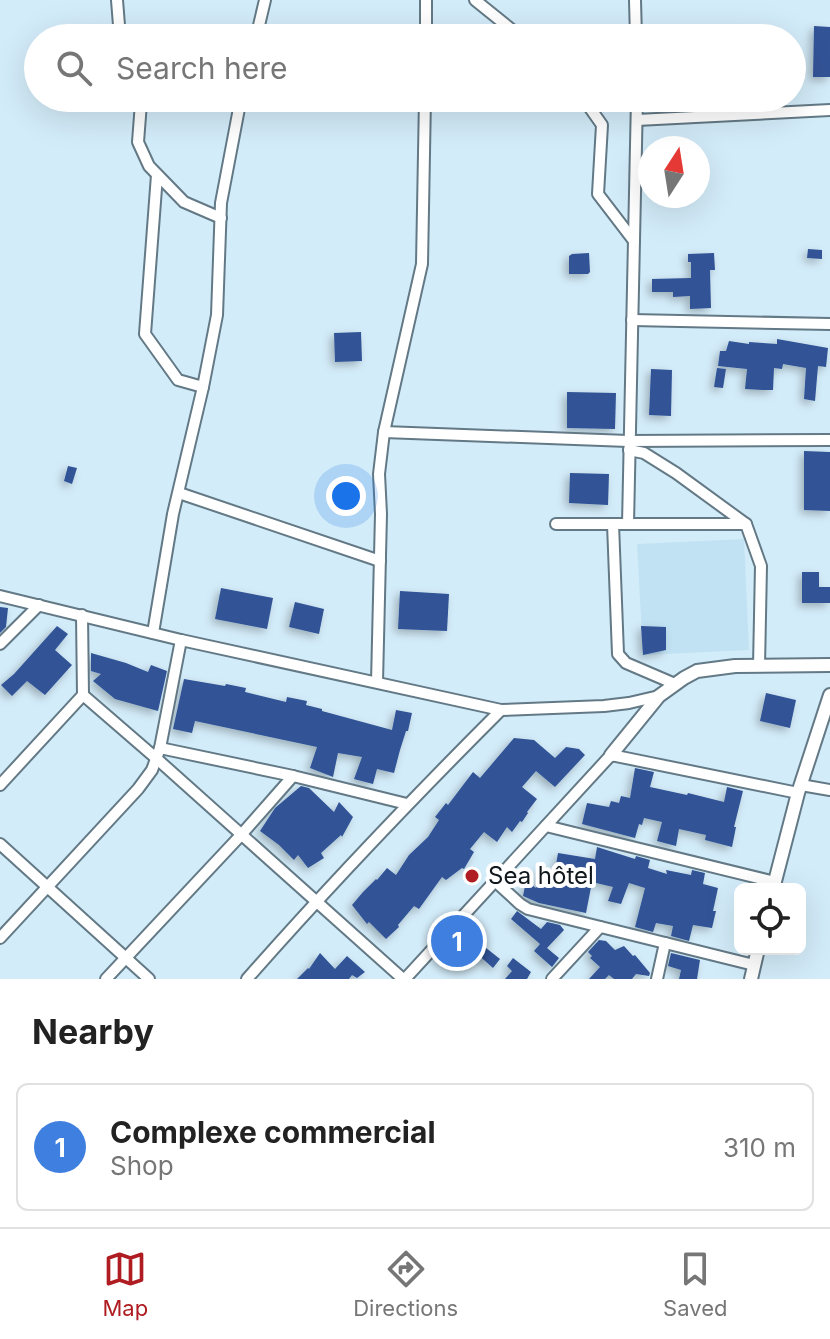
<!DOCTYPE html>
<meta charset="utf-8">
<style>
body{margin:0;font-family:Inter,sans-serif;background:#f2f2f2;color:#222}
.controls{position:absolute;right:24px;bottom:24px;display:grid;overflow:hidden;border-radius:12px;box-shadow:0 8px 32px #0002}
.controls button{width:72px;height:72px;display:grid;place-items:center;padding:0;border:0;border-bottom:2px solid #e0e0e0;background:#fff;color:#222;font:40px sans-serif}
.compass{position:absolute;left:638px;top:136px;width:72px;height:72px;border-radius:50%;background:#fff;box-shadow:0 8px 32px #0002;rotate:12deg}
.you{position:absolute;left:346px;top:496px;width:28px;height:28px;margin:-20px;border:6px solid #fff;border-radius:50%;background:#1a73e8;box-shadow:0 0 0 12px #1a73e833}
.badge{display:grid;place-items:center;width:52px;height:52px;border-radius:50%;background:#af1d22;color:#fff;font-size:26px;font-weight:700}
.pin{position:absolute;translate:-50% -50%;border:4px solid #fff;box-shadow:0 2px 8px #0006}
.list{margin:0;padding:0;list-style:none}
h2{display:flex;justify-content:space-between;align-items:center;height:104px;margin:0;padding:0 32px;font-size:34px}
h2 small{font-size:26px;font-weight:400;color:#767676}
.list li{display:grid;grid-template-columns:52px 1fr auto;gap:24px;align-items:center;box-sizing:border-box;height:128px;margin:0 16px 16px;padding:0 16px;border:2px solid #e0e0e0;border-radius:12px}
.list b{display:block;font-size:30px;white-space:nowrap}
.list p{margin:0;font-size:26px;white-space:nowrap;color:#767676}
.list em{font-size:26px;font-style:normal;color:#767676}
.icon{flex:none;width:44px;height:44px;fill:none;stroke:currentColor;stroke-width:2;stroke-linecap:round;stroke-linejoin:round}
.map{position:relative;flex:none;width:830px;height:979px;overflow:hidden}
.search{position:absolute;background:#fff;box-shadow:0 8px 32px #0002;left:24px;right:24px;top:24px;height:88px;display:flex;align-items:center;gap:20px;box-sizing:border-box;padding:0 28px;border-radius:44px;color:#767676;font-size:30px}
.sheet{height:248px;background:#fff}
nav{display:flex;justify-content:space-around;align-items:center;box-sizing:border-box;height:112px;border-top:2px solid #e0e0e0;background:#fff;font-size:22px;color:#767676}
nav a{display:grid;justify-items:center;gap:4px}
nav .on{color:#af1d22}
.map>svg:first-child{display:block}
.built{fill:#c1e2f3}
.building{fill:#305396;filter:url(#shadow)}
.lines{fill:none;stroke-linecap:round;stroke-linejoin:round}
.minor-casing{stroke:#637985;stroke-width:14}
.tertiary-casing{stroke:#637985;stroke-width:16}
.minor{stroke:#fff;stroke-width:10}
.tertiary{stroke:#fff;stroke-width:12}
.poi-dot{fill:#af1d22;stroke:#fff;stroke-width:3}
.labels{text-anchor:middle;stroke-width:8;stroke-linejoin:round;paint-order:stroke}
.poi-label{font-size:24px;fill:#10181d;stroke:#fff;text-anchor:start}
</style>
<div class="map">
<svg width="830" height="979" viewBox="0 0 830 979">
<defs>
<filter id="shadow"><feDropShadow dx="-3.5" dy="3.5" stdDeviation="4" flood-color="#0004"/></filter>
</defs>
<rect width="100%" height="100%" fill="#d3ecf9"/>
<!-- built -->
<path class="built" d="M744,539l5,111 -106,5 -6,-111z"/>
<!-- building -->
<g class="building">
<path d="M814,26l16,1v50h-17z"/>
<path d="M808,249l14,1v9l-15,-1z"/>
<path d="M589,253l1,19 -2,2h-19v-18l3,-2z"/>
<path d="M714,253l1,17h-5l1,38 -21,1v-13l-17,1v-5h-21v-13l39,-1v-16h-3v-8z"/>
<path d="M361,332l1,29 -27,1 -1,-29z"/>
<path d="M777,339l51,9 -2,19 -8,-1 -3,35 -11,-2 2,-31 -23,-4 -1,5 -8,-1 -1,22h-10l-18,-1 2,-20 -29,-3 2,-15h6l3,-10 20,3v-2l28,2z"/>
<path d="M717,368l9,1 -3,19 -9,-1z"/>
<path d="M651,369l21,1 -1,46 -22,-1z"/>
<path d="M567,392l49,1 -1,36 -48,-1z"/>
<path d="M804,451l26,1v59l-26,-1z"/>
<path d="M68,466l9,2 -5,16 -8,-3z"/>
<path d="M570,473l39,1 -1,31 -39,-2z"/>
<path d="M802,572h17v15h11v16h-28z"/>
<path d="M221,588l52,10 -6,31 -52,-10z"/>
<path d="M400,591l49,3 -2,37 -49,-2z"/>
<path d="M295,602l29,7 -5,25 -30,-7z"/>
<path d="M0,607l8,1 -2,19 -6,6z"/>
<path d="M57,626l11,8 -13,16 17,15 -27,30 -18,-14 -15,15 -11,-11 13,-11z"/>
<path d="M641,626l25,1v23l-23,5z"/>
<path d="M91,653l35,10 22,9 3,-7 16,6 -9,40 -43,-12 -22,-18 8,-7 -10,-3z"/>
<path d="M184,679l41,7 1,-2 20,4 -1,4 41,10 1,-5 20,4 -1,4 16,4v2l70,19 4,-20 16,3 -4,18h-2l-6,19 -6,23 -17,-4 -4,15 -19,-5 8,-22 -24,-4 -5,24 -23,-9 7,-21 -122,-26 -3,12 -19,-4z"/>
<path d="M766,693l30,7 -6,28 -30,-7z"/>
<path d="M514,738l20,2 21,18 11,-11 13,2 6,6 -30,32 -19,-16 -14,16 15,12 -10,13 1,1 -6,9 -2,-1 -8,11 -5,-5 -10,15 -13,-10 -14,17 4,3 -10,17 -2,-1 -16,12 -4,-3 -23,32 -5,-3 -16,19 1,2 -13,12 -17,-17 -2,2 -15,-19 11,-13 13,-13 1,1 10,-12 9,7 13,-20 19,-18 11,-17 -4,-3 11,-14 2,2 25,-33 7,6z"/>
<path d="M635,768l19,4 -4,15 37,8 1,-2 36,9 3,-15 16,4 -9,36h2l-4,20 -27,-7 1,-5 -27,-6 -3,17 -19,-5 5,-19 -18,-4 -2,7 -3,-1 -4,14 -53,-14 5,-21 22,4 2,-6 8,2 2,-7 9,2z"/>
<path d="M301,786l8,2 25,24 5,-10 14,15 -11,20 -1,-2 -20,18 3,5 -16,10 -10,-13 -4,5 -15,-15 -19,-14 15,-23z"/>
<path d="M597,847l38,12 1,-3 14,4 -2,8 19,6 -1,-4 25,5 1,-5 13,3 -2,11 15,4 -5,23h3l-4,17 -19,-3 -4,16 -18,-5 2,-10 -17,-3 -3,9 -18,-5 10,-39 -16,-5 -8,21 -13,-3 5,-14 -21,-5 -6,31 -47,-10 -16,-7 3,-15 10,7 4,-22 15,4 3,-17 37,6z"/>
<path d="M517,911l24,18 6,-7 13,3 4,5 -17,18 12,10 -7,9 -18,-16 6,-7 -29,-25z"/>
<path d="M599,940l7,1 9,9 9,-4 9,10 2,-1 15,18 -1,3 -13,-2 -4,5h-18l-5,-4 -4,4h-16l11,-12 -10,-9 2,-2 -4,-4z"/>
<path d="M481,944l19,15 -7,9 -18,-16z"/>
<path d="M320,953l15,16 12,-13 18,16 -8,6 -5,-3 -3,4h-52l11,-11 1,1z"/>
<path d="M671,953l29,7 -3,19h-18l2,-9 -13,-4z"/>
<path d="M513,958l18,14 -4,7h-22l7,-8 -5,-5z"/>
</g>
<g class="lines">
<!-- minor casing -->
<g class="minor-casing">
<g id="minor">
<path d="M117,0l3,38"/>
<path d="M475,0l47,38"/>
<path d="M635,0l1,38"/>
<path d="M256,38l9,-38"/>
<path d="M426,38v-38"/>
<path d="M140,98l1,5 -3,39 11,24 35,36 37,16"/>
<path d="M583,98l19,27 -4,69 36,47"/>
<path d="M637,120l193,-10"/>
<path d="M157,175l-12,159 33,46 25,7"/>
<path d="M632,320l198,4"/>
<path d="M384,432l244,9 202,-1"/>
<path d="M629,450l15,3 32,20 70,51 15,42 -2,100"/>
<path d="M179,493l201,68"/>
<path d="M556,524h190"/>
<path d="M613,524l5,130 8,9 49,21"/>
<path d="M628,524l9,-426"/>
<path d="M0,596l181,44 320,70 103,-4 25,-3 30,-7"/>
<path d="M153,633l20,-119 30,-127 14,-72 4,-112 20,-105"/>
<path d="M0,644l39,-39"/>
<path d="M377,682l4,-168 -2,-40 5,-42 38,-168 3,-166"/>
<path d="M83,695l74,64 246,220"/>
<path d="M160,748l133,28 114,28"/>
<path d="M0,785l83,-90 -1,-80"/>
<path d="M801,785l29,5"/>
<path d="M546,826l229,56"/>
<path d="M0,844l149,135"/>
<path d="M495,881l25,23 8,5 226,56"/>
<path d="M0,938l138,-149 14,-19 8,-22 21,-108"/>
<path d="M106,979l135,-144 52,-59"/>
<path d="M247,979c82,-93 167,-182 254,-269"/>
<path d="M405,979l206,-224 187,38"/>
<path d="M552,979l48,-52"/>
<path d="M657,979l8,-36"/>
</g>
</g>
<!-- tertiary casing -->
<g class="tertiary-casing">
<g id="tertiary">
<path d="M611,755l48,-59 25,-18 13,-7 38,-5 95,-1"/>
<path d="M773,889l25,-96 32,-98"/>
<path d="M751,979l7,-30"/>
</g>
</g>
<!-- minor -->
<use href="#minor" class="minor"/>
<!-- tertiary -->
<use href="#tertiary" class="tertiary"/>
</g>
<!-- markers -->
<circle class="poi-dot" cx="472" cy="876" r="8"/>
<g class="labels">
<!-- poi labels -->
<g class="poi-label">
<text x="488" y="884">Sea hôtel</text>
</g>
</g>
</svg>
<div class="controls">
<button><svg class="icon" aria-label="locate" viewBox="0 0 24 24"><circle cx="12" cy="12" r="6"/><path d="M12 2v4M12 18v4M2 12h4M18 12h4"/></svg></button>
</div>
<svg class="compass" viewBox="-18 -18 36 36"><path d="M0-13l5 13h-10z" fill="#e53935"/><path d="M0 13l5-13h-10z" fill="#767676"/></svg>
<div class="you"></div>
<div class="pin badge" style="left:457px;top:941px;background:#3f7fe0">1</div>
<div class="search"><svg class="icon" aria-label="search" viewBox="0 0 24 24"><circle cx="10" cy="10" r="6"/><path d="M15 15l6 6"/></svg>Search here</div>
</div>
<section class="sheet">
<h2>Nearby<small></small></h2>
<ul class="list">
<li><span class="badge" style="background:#3f7fe0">1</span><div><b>Complexe commercial</b><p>Shop</p></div><em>310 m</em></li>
</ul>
</section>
<nav>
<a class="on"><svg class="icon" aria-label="map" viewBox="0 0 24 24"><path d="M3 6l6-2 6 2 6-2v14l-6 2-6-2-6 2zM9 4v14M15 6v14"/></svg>Map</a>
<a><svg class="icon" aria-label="directions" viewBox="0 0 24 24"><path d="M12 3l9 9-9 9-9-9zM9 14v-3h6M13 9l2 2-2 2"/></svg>Directions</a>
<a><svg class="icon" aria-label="saved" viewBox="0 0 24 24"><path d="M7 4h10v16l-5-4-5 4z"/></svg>Saved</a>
</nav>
